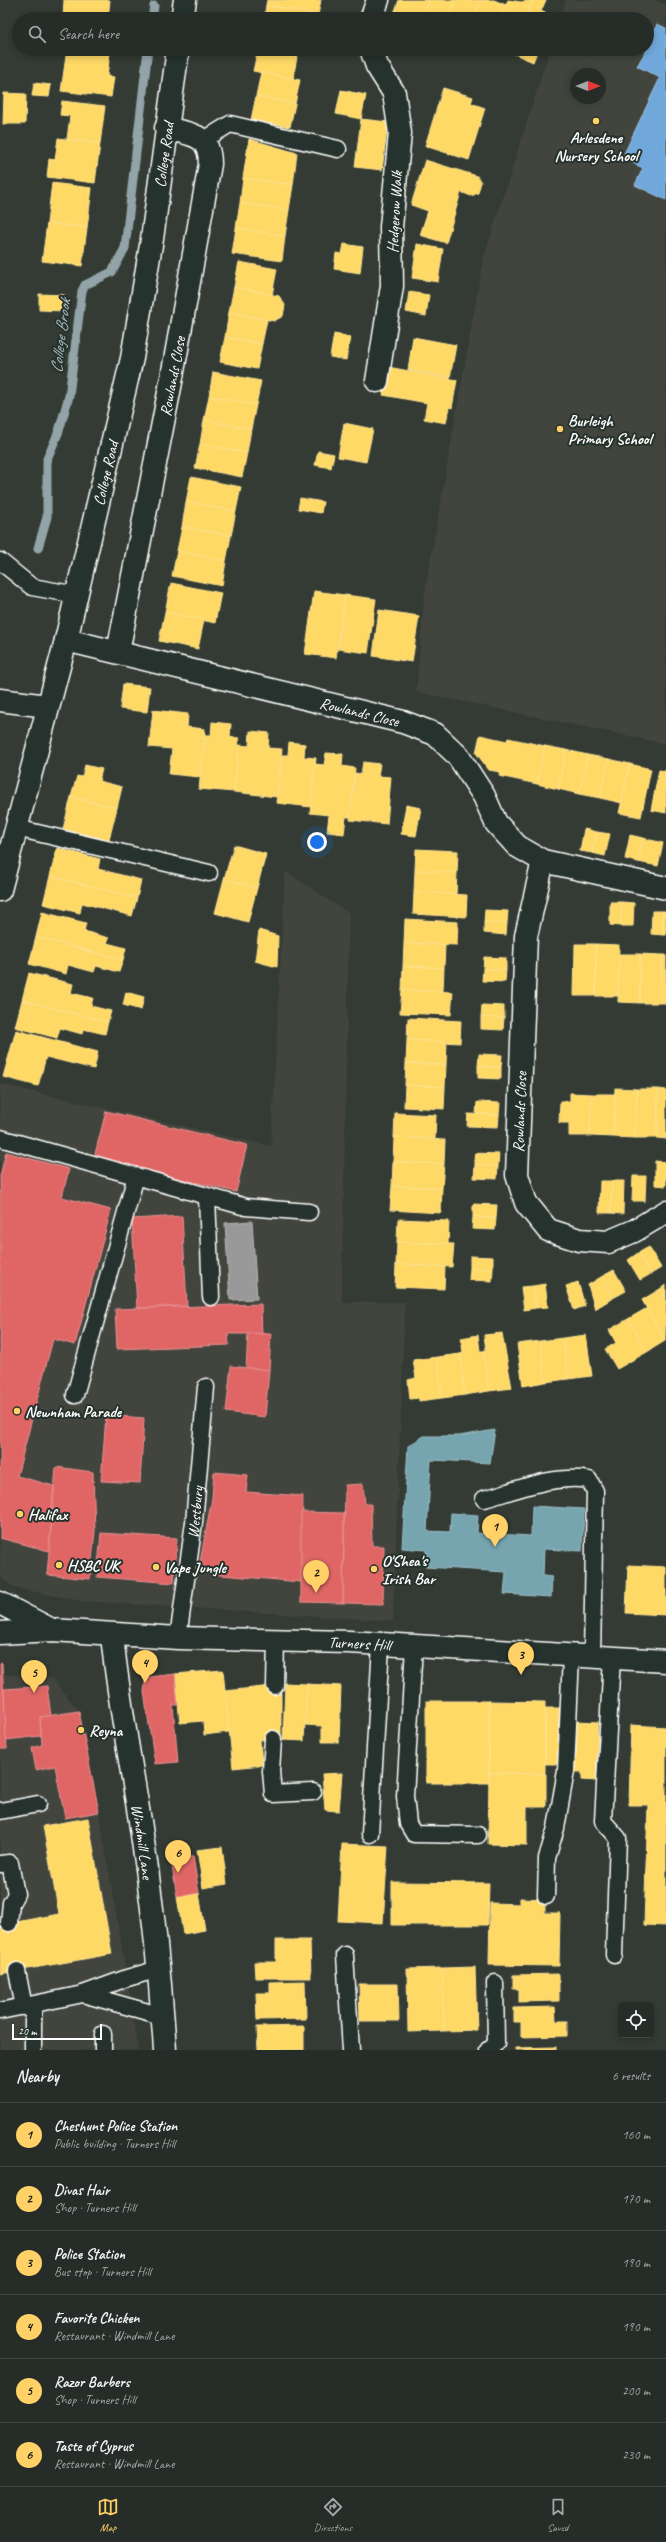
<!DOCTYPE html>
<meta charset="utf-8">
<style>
body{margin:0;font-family:Caveat,sans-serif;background:#323833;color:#f1f3f6}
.controls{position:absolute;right:12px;bottom:12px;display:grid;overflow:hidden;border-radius:6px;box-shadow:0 2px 6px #0003}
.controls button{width:36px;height:36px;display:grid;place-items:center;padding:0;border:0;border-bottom:1px solid #424844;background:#262c27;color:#f1f3f6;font:20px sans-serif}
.compass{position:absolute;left:570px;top:68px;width:36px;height:36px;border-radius:50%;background:#262c27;box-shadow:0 2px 6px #0003;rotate:90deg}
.scale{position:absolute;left:12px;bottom:10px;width:90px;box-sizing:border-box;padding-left:4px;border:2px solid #fff;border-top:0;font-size:11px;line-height:14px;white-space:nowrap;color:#fff;-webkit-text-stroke:3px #26332d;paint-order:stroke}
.you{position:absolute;left:317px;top:842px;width:14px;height:14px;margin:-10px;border:3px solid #fff;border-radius:50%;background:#1a73e8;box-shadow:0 0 0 6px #1a73e833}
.badge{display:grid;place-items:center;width:26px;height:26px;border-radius:50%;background:#ffd166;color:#111;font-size:13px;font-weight:700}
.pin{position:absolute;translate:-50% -33px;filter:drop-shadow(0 1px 2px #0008)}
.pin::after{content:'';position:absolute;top:21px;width:14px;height:12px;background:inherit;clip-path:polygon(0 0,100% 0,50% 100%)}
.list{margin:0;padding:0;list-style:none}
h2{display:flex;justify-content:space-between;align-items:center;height:52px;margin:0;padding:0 16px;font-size:17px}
h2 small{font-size:13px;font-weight:400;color:#a4a7a7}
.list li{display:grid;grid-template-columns:26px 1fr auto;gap:12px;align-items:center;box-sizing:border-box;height:64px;padding:0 16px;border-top:1px solid #424844}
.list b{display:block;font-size:15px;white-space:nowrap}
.list p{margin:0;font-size:13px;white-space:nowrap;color:#a4a7a7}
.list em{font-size:13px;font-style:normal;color:#a4a7a7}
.icon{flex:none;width:22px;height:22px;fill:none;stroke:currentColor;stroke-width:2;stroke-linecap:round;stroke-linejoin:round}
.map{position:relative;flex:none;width:666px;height:2050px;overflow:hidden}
.search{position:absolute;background:#262c27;box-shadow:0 2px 6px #0003;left:12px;right:12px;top:12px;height:44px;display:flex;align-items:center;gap:10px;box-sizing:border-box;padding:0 14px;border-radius:22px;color:#a4a7a7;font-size:15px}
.sheet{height:436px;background:#262c27}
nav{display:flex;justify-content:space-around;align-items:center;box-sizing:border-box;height:56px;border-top:1px solid #424844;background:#262c27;font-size:11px;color:#a4a7a7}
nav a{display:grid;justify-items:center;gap:2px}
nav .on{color:#ffd166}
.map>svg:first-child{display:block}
.built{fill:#42443c;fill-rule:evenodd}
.homes{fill:#ffd966;stroke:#ffe494}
.shops{fill:#e06666;stroke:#e99494}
.schools{fill:#6fa8dc;stroke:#9ac2e6}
.public{fill:#76a5af;stroke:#9fc0c7}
.industry{fill:#999;stroke:#b8b8b8}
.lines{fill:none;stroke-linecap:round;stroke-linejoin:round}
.stream{stroke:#93a4a9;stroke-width:9}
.lane-casing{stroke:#fff;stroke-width:19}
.street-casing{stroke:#fff;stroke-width:25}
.secondary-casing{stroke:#fff;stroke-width:25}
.lane{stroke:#26332d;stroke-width:16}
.street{stroke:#26332d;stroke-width:22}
.secondary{stroke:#26332d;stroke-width:22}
.poi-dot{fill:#ffd166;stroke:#26332d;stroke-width:1.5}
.labels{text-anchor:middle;stroke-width:4;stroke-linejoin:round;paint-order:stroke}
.poi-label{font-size:16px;font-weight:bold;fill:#fff;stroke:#26332d;text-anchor:start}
.street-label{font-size:16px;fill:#fff;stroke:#26332d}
.water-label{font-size:17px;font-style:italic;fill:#aebbbf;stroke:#26332d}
</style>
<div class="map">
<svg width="666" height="2050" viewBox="0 0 666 2050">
<rect width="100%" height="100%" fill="#333b34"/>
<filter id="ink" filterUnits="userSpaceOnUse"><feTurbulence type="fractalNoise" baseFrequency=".025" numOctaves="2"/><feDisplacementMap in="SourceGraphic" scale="8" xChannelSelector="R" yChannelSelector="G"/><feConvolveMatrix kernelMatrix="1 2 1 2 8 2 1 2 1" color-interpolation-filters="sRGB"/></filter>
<g filter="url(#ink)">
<!-- built -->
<g class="built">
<path d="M566,0h89l11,5v739l-250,-52 8,-95 59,-337 67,-211h97v-30h-87zM576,74h24v24h-24z"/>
<path d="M285,871l64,42 -7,389h63l-12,319 -312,-20 -66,-13 -15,-11v-493l271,62z"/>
<path d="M2,1663l1,11 49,4 27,33 20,101 40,238h-139v-386z"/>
</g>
<!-- homes -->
<g class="homes">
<path d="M64,0h46l-2,19h-45z"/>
<path d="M267,0h54l-3,15 -52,-10z"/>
<path d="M399,0h31l-9,19h-21l-7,-3z"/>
<path d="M430,0h26l-8,19h-27z"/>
<path d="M456,0h25l-8,19h-25z"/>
<path d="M481,0h13l12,5 -6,14h-27z"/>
<path d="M508,0l13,2 12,-2 -8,19h-25z"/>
<path d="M533,0h13l-5,11 11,5 -1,3h-26z"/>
<path d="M266,5l52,10v4h-54z"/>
<path d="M67,49l43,4 -3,23 7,1 -3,20 -50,-6z"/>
<path d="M258,49l39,8 -4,22 -40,-8z"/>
<path d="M260,49h39l-2,8z"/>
<path d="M511,49h27l-5,13 -23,-10z"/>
<path d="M261,72l39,8 -5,24 -39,-8z"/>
<path d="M34,83l17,2 -2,12 -17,-1z"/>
<path d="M443,88l30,9 -2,6 14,5 -16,52 -44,-14z"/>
<path d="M341,90l25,5 -5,24 -25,-5z"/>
<path d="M4,93l22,1 -1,30h-22z"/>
<path d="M256,96l39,8 -5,23 -39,-7z"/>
<path d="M62,101l43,5 -5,38 -33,-5 3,-23 -10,-1z"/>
<path d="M361,119l27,3 -6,48 -27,-3z"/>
<path d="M58,138l42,6 -5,39 -48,-6 2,-18 6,1z"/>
<path d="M249,139l48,14 -4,32 -50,-7z"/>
<path d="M425,160l52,16 4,6 -3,11 -7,3 -10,-4 -15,51 -26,-8 8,-24 -17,-6z"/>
<path d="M243,178l50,7 -4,25 -49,-7z"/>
<path d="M52,183l40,5 -5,40 -40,-5z"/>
<path d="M240,203l49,7 -4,26 -49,-8z"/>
<path d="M47,223l40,5 -5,38 -40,-5z"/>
<path d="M236,228l49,8 -3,25 -50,-7z"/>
<path d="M344,244l19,3 -3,26 -26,-4 2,-16 6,1z"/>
<path d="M417,244l26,5 -5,33 -26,-4z"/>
<path d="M239,262l38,7 -5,26 -38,-8z"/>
<path d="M234,287l45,9 6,9 -2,11 -9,5 -45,-9z"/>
<path d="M409,292l20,3 -3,21 -20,-4z"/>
<path d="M39,294l26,1 -1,16 -25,-1z"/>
<path d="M229,312l38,8 -5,24 -37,-7z"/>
<path d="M334,334l16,3 -4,23 -16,-3z"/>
<path d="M225,337l37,7 -5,25 -37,-7z"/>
<path d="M413,337l43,8 -6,33 -42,-8z"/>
<path d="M388,367l69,13 -5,28 -3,-1 -3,16 -22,-4 3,-16 -44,-8z"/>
<path d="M213,372l48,9 -5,24 -47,-9z"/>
<path d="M209,396l47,9 -5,24 -47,-9z"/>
<path d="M204,420l47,9 -4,24 -47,-9z"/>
<path d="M344,423l29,6 -7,33 -28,-5z"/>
<path d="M200,444l47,9 -5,24 -47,-9z"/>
<path d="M318,451l16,3 -3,14 -16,-3z"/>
<path d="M191,477l50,10 -5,24 -50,-9z"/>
<path d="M300,498l23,4 -2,11 -23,-4z"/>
<path d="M186,502l50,9 -5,25 -49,-9z"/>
<path d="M182,527l49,9 -5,25 -49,-10z"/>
<path d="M177,551l49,10 -4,25 -50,-10z"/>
<path d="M171,583l50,10 -6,30 -50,-11z"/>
<path d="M314,591l31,4 -9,63 -31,-4z"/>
<path d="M345,595l31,4 -8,54 -30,-4z"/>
<path d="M379,610l40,6 -7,46 -39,-6z"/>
<path d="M165,612l39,8 -6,29 -39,-8z"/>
<path d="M123,684l27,3 -3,25 -27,-3z"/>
<path d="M153,710l35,4 -1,13 18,2 -5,48 -31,-3 3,-25 -23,-2z"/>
<path d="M212,722l19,2 -1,13 9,1 -5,54 -35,-3 6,-54h6z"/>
<path d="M250,731l19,2 -1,15 14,1 -5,48 -43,-5 5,-47 10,1z"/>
<path d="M480,735l27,6 1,-3 37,8 -8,38 -38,-8 1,-4 -11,-2 -13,-17z"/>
<path d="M289,742l16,2 -1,13 12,1 -5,49 -34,-4 5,-48h6z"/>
<path d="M545,746l21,4 -8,39 -21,-5z"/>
<path d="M566,750l22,5 -9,39 -21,-5z"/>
<path d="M326,753l17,1 -1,12 13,2 -5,49h-4l-2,17 -17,-2 2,-17 -19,-2 5,-49 9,1z"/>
<path d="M588,755l21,4 -9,39 -21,-4z"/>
<path d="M609,759l21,5 -8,39 -22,-5z"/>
<path d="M363,762l17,2 -2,12 13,1 -4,47 -37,-4 5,-47 6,1z"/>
<path d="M630,764l21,5 -10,48 -22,-4z"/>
<path d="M85,765l17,4 -3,12 23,6 -5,21 -46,-11 6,-21 5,1z"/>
<path d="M659,770l7,1v42l-15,-3z"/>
<path d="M71,797l46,11 -8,32 -46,-11z"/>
<path d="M406,805l15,3 -5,28 -15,-2z"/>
<path d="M584,829l13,3 -5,21 -12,-2z"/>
<path d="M597,832l13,2 -5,22 -13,-3z"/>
<path d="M630,835l13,3 -5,24 -13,-3z"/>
<path d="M643,838l20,5 -5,23 -20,-4z"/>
<path d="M234,845l32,9 -9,34 -33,-9z"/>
<path d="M57,848l43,11 -2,10 43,11 -4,18 -87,-22z"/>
<path d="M416,849l42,2 -1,22 -42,-3z"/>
<path d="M415,870l42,3 -1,22 -42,-3z"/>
<path d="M50,876l87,22 -5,18 -50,-13 -2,10 -37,-9z"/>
<path d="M224,879l33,9 -9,34 -33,-9z"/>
<path d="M414,892l53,3 -1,22 -53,-3z"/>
<path d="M610,902h12l-1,24 -11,-1z"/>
<path d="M622,902l12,1 -1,23h-12z"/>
<path d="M485,910l23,1 -1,12 -23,-1z"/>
<path d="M652,911h11v24l-12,-1z"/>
<rect x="663" y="911" width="3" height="24"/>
<path d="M42,912l44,11 -2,8 25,7 -2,5 19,5 -3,12 -87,-23z"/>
<path d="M405,919l53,3 -1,23 -53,-2z"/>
<path d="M484,922l23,1 -1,12 -22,-2z"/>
<path d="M259,930l19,6 -1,31 -22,-6z"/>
<path d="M36,937l87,23 -4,12 -23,-6 -2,6 -26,-7 -2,9 -37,-10z"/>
<path d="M404,943l41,2 -1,23 -41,-2z"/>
<path d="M575,944h21v52h-22z"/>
<path d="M596,944l23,1 -1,51h-22z"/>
<path d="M619,954h21v49l-22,-1z"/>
<path d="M640,954l22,1 -1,48h-21z"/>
<path d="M662,955h4v48h-5z"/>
<path d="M484,957l22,1v12l-23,-1z"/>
<path d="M403,966l41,2 -1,24 -41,-2z"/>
<path d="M483,969l23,1 -1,12 -23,-1z"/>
<path d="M29,973l44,11 -2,9 22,5 -2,8 20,5 -3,11 -86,-22z"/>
<path d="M402,990l51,2 -2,23 -51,-2z"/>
<path d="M126,992l18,5 -3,13 -18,-5z"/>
<path d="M22,1000l86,22 -3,12 -22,-5 -1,5 -22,-6 -3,10 -42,-11z"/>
<path d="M482,1005l22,1v12l-23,-1z"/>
<path d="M481,1017l23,1 -1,12 -22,-1z"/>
<path d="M408,1018l53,3 -1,22 -53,-3z"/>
<path d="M16,1030l82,22 -4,17 -48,-12 -8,29 -35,-9z"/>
<path d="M407,1040l40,2 -1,23 -40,-2z"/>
<path d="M479,1054l23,1 -1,12 -23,-1z"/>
<path d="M406,1063l40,2 -1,22 -40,-2z"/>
<path d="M478,1066l23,1v12l-23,-1z"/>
<path d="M405,1085l40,2 -1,22 -40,-2z"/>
<path d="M615,1088l22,1 -2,49 -22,-1z"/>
<path d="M637,1089h21l-1,49h-22z"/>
<path d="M658,1089l8,1v49l-9,-1z"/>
<path d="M570,1093l22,1 -2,42h-21v-13h-10l1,-22h10z"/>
<path d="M592,1094h23l-2,43 -23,-1z"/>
<path d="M477,1102l23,1 -1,12 -23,-1z"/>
<path d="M395,1113l41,2 -1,24 -41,-2z"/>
<path d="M468,1114l31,1 -1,12 -31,-1z"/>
<path d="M394,1137l51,3 -1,24 -51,-2z"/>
<path d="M475,1153l24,1 -1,12 -23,-1z"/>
<path d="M655,1161l11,1v24l-11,-1z"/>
<path d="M393,1162l51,2 -2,24 -50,-2z"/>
<path d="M475,1165l23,1 -1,13 -23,-1z"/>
<path d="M633,1176h13l-1,25h-13z"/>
<path d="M600,1181h12l-1,32h-12z"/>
<path d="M612,1181h12l-1,33 -12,-1z"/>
<path d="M392,1186l50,2 -1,25 -51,-3z"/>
<path d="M473,1204l24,1 -1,13 -23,-1z"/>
<path d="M473,1217l23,1 -1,12 -23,-1z"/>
<path d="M398,1219l51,2 -1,23 -51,-2z"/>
<path d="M397,1242l57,2 -2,23 -56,-3z"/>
<path d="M649,1247l12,21 -10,6 -13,-21z"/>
<path d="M638,1253l13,21 -11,6 -12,-20z"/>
<path d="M470,1256l23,1v12l-23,-1z"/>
<path d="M396,1264l49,3 -1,22 -49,-2z"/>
<path d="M470,1268l23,1 -1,12 -23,-1z"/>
<path d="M614,1270l12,21 -13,7 -12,-21z"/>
<path d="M601,1277l12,21 -18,11 -7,-24z"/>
<path d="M578,1282l7,24 -11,4 -8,-24z"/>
<path d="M545,1284l3,23 -12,1 -3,-22z"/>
<path d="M666,1285v13l-6,-9z"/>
<path d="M533,1286l3,22 -12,2 -3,-23z"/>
<path d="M660,1289l6,9 -1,43 -23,-41z"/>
<path d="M647,1308l18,33 -18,11 -19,-33z"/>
<path d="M628,1319l19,33 -30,17 -12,-20 11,-6 -7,-13z"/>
<path d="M502,1333l10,55 -23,3 -6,-40 3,-1 -2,-15z"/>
<path d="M478,1335l2,16h3l6,40 -24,4 -5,-41 3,-1 -2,-15z"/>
<path d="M586,1335l6,41 -24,3 -5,-41z"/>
<path d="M563,1338l5,41 -23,3 -5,-41z"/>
<path d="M540,1341l5,41 -22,4 -6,-42z"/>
<path d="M460,1354l5,41 -23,3 -5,-41z"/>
<path d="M437,1357l5,41 -23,3v-3l-9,1 -2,-19 8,-2 -3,-18z"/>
<path d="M628,1565l38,2v48l-40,-2z"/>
<path d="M223,1670l6,62 -25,3 -1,-14 -23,2 -5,-49z"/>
<path d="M285,1683l22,1 -3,57 -21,-1z"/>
<path d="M307,1684l34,2 -2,56h-17v-16l-17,-1z"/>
<path d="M281,1685v53l-21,2 2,25 -29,3 -8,-77z"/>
<rect x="426" y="1701" width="63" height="82"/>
<path d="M489,1701l56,1v72l-56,-1z"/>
<path d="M545,1708h15l-1,56h-14z"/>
<path d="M576,1721l22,1 -2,59 -14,-1v-8h-8z"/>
<path d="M631,1725l35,2v199l-22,-1 4,-120h-19z"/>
<path d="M342,1773l-3,38 -14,-1 -3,-36z"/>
<path d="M489,1773l57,1v33h-19v38l-39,-1z"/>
<path d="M88,1818l24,136 -112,20v-49l59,-11 -16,-88z"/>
<path d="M342,1844l46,2 -5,77 -45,-2z"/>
<path d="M222,1847l5,37 -24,4 -6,-38z"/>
<path d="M392,1882l97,1 -1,42h-96z"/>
<path d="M199,1893l6,37 -22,4 -6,-37z"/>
<path d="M520,1898l25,1v14h15l-1,53 -70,-1 1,-62 30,1z"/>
<path d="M276,1940h34l1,38h-56l-1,-16h22z"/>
<path d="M475,1967l2,63 -33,1 -2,-63z"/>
<path d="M442,1968l2,63 -36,1 -1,-63z"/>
<path d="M559,1974v27l-40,1v-13h-6v-14z"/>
<path d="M305,1981l1,38 -49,1 -1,-27h14v-11z"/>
<path d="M359,1984h39l1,37h-39z"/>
<path d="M555,2007l1,14h11v15l-46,1v-15h-7v-14z"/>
<path d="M304,2026v24h-46l-1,-23z"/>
<path d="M556,2047v3h-41v-2z"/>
</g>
<!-- shops -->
<g class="shops">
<path d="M106,1111l141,34 -11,47 -142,-34z"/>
<path d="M6,1152l63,17 -7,28 49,13 -36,135 -22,-6 -36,137 37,10 -5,65 -49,-13v-362z"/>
<path d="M182,1216l5,90 -50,2 -5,-89z"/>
<path d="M261,1304l1,30h-34l1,11 -112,4 -2,-40z"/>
<path d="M248,1333l23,1 -2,36 -23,-1z"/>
<path d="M231,1366l38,4 -4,47 -39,-5z"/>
<path d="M106,1415l38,3 -4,65 -39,-2z"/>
<path d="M56,1467l37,5 2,59 -5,48 -43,-4z"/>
<path d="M214,1472l34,3 -2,17 57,4 -2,86 -103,-9 14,-75z"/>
<path d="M363,1484l2,20h6l1,42h12l-1,58 -40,-1 2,-118z"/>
<path d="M301,1512l43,1 -1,90 -42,-1z"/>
<path d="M101,1533l76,5 -3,45 -77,-6z"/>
<path d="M2,1663l5,86h-7v-85z"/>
<path d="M175,1674l3,31h-5l5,57 -23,2 -11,-72 1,-11 3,-4z"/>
<path d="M47,1686l4,30 -11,1 1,19 -35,4 -2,-51z"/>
<path d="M79,1711l20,101 -34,6 -10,-52 -19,4 -4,-22 10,-3 -2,-28z"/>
<path d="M193,1856l6,37 -22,4 -6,-37z"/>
</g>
<!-- schools -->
<path class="schools" d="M657,24l9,4v172l-31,-15 8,-17 -21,-10 38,-80 -23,-12 10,-17z"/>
<!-- public -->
<path class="public" d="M495,1430l-5,33 -59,-3 -4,71 23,1 1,-19 27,2 -1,18 54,3 1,-30 52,3 -2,42 -38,-2 -1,27 9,1 -1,20 -47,-3 2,-22 -81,-5 1,-17 -24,-2 6,-102 16,-10h35z"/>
<!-- industry -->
<path class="industry" d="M252,1221l5,78 -27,1 -5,-77z"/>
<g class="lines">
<!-- stream -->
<g class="stream">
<path d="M152,19l2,-13"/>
<path d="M38,548l9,-31v-58l12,-28 10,-35 13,-105 3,-6 27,-13 13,-24 23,-199"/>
</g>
<!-- lane casing -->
<g class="lane-casing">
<g id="lane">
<path d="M204,140l26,-16 108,25"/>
<path d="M0,561l32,26 45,8"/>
<path d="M16,828l193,45"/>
<path d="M0,1138l246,69 63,5"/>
<path d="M207,1197l4,100"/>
<path d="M75,1395l61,-219"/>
<path d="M484,1499c33,-9 71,-25 105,-19l6,11 -3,165"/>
<path id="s1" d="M178,1638l16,-116 12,-135"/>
<path d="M414,1647l-9,149 3,28 6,10 64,1"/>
<path d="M612,1657l-9,164 15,17 -4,117"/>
<path d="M275,1686l1,-46"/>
<path d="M273,1739l-2,32 2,23 40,-2"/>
<path d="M0,1811l38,-7"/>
<path d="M370,1834l11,-189"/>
<path d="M0,1864l10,-1 6,31 -5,9 -2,20"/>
<path d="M546,1896l1,-38 9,-30 10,-57 5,-116"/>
<path d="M345,1955l6,95"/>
<path d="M17,1971l7,36"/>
<path d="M83,1994l79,22"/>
<path d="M33,2006v44"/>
<path d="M0,2011l83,-17 44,-16 32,-9"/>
<path d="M103,2050v-16"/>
<path d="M488,2050l8,-7 -1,-60"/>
</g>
</g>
<!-- street casing -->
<g class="street-casing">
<g id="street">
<path d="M371,19l7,-19"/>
<path d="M371,49l6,17 17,27 6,40 -9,94 1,59 -15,95"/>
<path id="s2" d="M66,640l337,82 32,12 23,22 26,40 12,27 21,23 26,15 123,27"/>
<path id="s3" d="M118,652l54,-275 38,-213c0,-31 -19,-29 -44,-36"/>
<path d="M0,700l47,6"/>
<path d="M543,861l-17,75 -9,239 9,28 22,27 31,10 29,2 26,-11 32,-19"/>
<path id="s4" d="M112,1635c6,62 18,123 28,186 12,76 20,152 25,229"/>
</g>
</g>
<!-- secondary casing -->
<g class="secondary-casing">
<g id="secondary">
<path d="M182,19l3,-19"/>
<path id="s5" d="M0,890l66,-250 66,-282 20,-119 26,-190"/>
<path d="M0,1603l52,27"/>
<path id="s6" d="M0,1633l52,-3 126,8 171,4 317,19"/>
</g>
</g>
<!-- lane -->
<use href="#lane" class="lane"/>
<!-- street -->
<use href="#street" class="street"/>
<!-- secondary -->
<use href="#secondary" class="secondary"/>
</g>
</g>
<!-- markers -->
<g class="poi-dot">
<circle cx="596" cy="121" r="4"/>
<circle cx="560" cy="429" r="4"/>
<circle cx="17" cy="1411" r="4"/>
<circle cx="20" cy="1514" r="4"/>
<circle cx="59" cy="1565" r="4"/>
<circle cx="156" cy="1567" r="4"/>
<circle cx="374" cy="1569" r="4"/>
<circle cx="81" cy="1730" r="4"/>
</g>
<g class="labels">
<!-- poi labels -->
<g class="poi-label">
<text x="596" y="143" text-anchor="middle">Arlesdene<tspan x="596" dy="18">Nursery School</tspan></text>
<text x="568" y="426">Burleigh<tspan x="568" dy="18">Primary School</tspan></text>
<text x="25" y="1417">Newnham Parade</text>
<text x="28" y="1520">Halifax</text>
<text x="382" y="1566">O'Shea's<tspan x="382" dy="18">Irish Bar</tspan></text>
<text x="67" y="1571">HSBC UK</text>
<text x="164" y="1573">Vape Jungle</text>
<text x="89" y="1736">Reyna</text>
</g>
<!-- street labels -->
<g class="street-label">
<text dy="6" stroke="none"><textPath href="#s5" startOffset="754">College Road</textPath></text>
<text transform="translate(394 212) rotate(-87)" y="6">Hedgerow Walk</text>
<text dy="6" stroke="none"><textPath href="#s3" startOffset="281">Rowlands Close</textPath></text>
<text dy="6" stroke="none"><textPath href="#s5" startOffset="430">College Road</textPath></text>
<text dy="6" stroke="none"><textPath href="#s2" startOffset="302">Rowlands Close</textPath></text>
<text transform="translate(519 1112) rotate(-88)" y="6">Rowlands Close</text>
<text dy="6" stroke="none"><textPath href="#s1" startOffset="127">Westbury</textPath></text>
<text dy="6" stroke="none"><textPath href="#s6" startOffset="360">Turners Hill</textPath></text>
<text dy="6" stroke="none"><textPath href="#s4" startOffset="209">Windmill Lane</textPath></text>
</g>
<!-- water labels -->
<g class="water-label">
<text transform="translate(60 336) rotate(-83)" y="6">College Brook</text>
</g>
</g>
</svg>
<div class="controls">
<button><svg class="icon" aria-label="locate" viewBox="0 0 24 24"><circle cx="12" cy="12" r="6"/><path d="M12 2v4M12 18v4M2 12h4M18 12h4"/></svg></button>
</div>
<svg class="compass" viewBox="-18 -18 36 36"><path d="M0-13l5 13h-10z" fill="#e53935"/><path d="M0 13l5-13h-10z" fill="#a4a7a7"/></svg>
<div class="scale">20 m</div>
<div class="you"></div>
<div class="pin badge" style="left:495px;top:1547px">1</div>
<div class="pin badge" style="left:316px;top:1593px">2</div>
<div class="pin badge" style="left:521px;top:1675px">3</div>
<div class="pin badge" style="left:145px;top:1683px">4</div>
<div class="pin badge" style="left:34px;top:1693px">5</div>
<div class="pin badge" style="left:178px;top:1873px">6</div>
<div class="search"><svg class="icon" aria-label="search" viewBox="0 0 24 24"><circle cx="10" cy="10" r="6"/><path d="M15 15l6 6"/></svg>Search here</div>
</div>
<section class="sheet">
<h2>Nearby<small>6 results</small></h2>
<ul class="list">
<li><span class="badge">1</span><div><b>Cheshunt Police Station</b><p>Public building · Turners Hill</p></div><em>160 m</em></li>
<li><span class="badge">2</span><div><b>Divas Hair</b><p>Shop · Turners Hill</p></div><em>170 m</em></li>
<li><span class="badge">3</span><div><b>Police Station</b><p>Bus stop · Turners Hill</p></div><em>190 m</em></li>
<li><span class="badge">4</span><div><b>Favorite Chicken</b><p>Restaurant · Windmill Lane</p></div><em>190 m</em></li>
<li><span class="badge">5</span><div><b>Razor Barbers</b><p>Shop · Turners Hill</p></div><em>200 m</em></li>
<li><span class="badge">6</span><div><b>Taste of Cyprus</b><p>Restaurant · Windmill Lane</p></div><em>230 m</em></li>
</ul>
</section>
<nav>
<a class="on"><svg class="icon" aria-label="map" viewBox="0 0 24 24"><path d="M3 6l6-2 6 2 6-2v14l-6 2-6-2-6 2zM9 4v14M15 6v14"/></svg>Map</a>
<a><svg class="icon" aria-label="directions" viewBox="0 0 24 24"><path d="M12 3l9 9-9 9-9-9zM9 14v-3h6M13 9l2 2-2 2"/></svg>Directions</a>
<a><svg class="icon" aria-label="saved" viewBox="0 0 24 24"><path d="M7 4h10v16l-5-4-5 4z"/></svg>Saved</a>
</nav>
